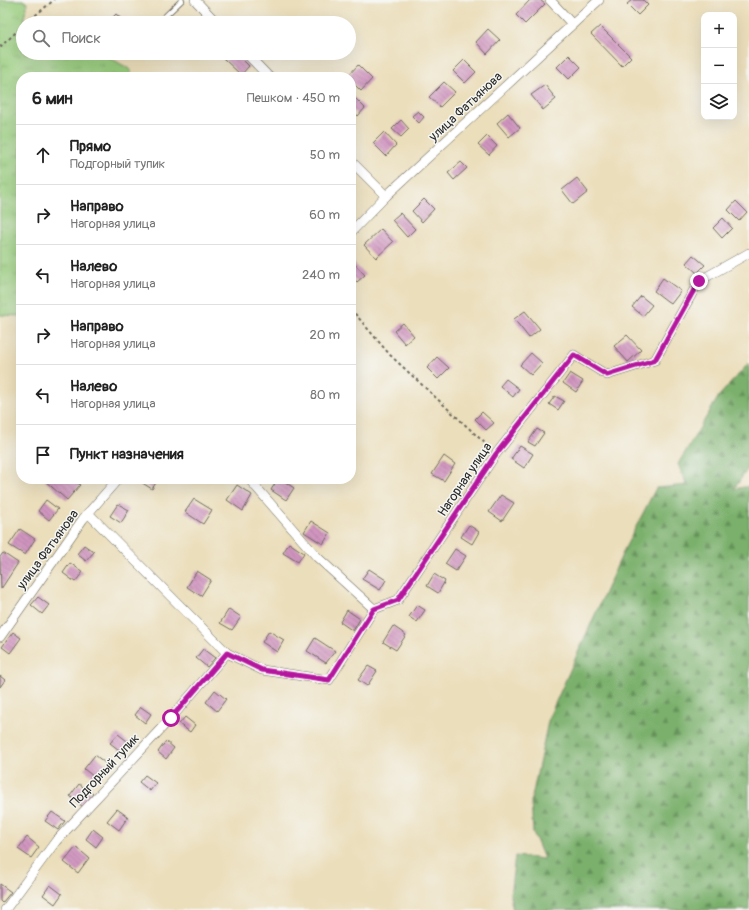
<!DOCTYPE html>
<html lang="ru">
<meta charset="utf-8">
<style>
body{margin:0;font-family:Pangolin,sans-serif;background:#f2f2f2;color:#222}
.controls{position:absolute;right:12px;top:12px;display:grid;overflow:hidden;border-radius:8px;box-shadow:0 4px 16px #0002}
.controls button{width:36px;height:36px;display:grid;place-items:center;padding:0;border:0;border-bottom:1px solid #e0e0e0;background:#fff;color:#222;font:20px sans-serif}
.stop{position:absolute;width:12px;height:12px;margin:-9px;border:3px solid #b5179e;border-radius:50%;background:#fff}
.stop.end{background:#b5179e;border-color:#fff;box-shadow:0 1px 4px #0008}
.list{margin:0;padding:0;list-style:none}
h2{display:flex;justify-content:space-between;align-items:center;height:52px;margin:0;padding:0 16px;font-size:17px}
h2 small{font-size:13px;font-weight:400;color:#767676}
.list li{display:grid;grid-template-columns:26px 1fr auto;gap:12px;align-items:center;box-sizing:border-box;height:60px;padding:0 16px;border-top:1px solid #e0e0e0}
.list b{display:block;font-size:15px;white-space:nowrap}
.list p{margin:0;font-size:13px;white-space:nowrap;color:#767676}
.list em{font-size:13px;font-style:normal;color:#767676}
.icon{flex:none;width:22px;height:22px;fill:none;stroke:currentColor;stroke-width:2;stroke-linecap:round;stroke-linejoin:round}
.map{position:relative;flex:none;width:749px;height:910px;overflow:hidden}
.search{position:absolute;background:#fff;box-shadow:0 4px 16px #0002;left:16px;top:16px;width:340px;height:44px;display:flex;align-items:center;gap:10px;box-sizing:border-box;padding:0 14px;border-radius:22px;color:#767676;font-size:15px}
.panel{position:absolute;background:#fff;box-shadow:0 4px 16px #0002;left:16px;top:72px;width:340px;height:412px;border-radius:16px}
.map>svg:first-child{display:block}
.grass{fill:url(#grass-tufts);stroke:#627c54}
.forest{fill:url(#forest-firs);stroke:#526e4c}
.building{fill:url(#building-back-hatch)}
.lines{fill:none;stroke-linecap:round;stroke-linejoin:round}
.lane-casing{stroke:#6e6a5d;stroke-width:6}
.street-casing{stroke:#6e6a5d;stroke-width:10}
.path{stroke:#6e6a5d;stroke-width:2;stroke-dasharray:3 3;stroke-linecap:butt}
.lane{stroke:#fff;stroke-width:4.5}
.street{stroke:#fff;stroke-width:9}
.route{stroke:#b5179e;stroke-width:5}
.labels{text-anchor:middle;stroke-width:3;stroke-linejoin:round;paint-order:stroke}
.street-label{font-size:13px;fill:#2b2b2b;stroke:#f6f6f2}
</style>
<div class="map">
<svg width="749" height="910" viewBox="0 0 749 910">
<defs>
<pattern id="grass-tufts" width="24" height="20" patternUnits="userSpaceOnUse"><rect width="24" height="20" fill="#98cc7d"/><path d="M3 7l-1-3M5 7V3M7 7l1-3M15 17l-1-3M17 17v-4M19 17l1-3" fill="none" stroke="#83af6c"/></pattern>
<pattern id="forest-firs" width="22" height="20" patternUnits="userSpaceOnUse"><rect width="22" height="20" fill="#7ab06c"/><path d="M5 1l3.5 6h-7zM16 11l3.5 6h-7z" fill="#648f59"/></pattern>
<pattern id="building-back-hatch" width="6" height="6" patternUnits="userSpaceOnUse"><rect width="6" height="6" fill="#d094bf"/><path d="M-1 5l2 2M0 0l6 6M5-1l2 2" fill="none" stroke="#a9799b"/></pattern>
</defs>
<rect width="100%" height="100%" fill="#f6f6f2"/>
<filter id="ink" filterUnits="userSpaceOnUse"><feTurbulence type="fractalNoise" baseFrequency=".025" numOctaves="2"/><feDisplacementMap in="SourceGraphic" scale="8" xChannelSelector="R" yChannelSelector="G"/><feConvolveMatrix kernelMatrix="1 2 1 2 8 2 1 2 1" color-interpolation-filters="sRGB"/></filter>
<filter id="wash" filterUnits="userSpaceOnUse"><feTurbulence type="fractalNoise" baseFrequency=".012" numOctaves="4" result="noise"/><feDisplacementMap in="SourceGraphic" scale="16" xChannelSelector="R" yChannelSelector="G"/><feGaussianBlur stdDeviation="0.9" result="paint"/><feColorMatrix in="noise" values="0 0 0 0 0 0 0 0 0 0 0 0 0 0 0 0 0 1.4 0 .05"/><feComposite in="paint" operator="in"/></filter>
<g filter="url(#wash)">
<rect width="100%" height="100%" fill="#ebdebb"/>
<!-- grass -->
<g class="grass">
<path d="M0,0h23l4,3 -3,15 1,5h-2v30h79l29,17v7h-110v239l-21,-1z"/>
<path d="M71,19l12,4h-30z"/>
</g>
<!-- forest -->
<path class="forest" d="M749,363v104l-15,22 15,-3v424h-236l-3,-14 5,-40 29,3 -11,-27 -2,-30 18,-85 76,-169 31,-60 31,-3 -9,-21 41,-68z"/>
<g id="blocks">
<!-- building -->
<g class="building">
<path d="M530,0h10l5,4 -20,20 -9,-9z"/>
<path d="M632,0h11l5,5 -10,10 -11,-11z"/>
<path d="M116,14l10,9h-19z"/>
<path d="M600,26l31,31 -9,9 -31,-32z"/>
<path d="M488,29l12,11 -13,14 -11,-12z"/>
<path d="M227,53h9l13,13 -8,9 -18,-17z"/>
<path d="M569,55l12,12 -12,12 -12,-12z"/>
<path d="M464,60l12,12 -11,11 -12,-12z"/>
<path d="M358,65l14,14 -11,12 -10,-10v-4h-4z"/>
<path d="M444,82l11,10 -15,15 -11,-10z"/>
<path d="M545,85l11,14 -13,11 -12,-15z"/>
<path d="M354,97l11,11 -7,8 -7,-7v-9z"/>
<path d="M418,111l6,6 -5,6 -7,-7z"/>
<path d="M508,113l12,15 -11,9 -12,-14z"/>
<path d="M401,120l8,9 -8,8 -9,-8z"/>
<path d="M384,132l12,13 -10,11 -13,-13z"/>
<path d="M487,136l10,10 -8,9 -11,-10z"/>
<path d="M461,162l6,6 -13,12 -6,-7z"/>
<path d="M577,178l11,14 -15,12 -11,-14z"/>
<path d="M424,199l10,10 -12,13 -10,-11z"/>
<path d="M736,201l11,11 -8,9 -11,-11z"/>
<path d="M400,213l15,16 -8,8 -15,-17z"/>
<path d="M723,218l9,10 -10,10 -9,-10z"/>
<path d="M381,229l12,13 -17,16 -12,-13z"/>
<path d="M693,255l12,10 -8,8 -11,-10z"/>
<path d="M351,260l14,15 -8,7 -6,-6z"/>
<path d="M663,278l18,13 -10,13 -17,-13z"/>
<path d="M641,296l11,9 -9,11 -11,-9z"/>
<path d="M525,311l15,18 -11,9 -15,-19z"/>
<path d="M403,323l11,13 -9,8 -11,-13z"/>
<path d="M627,335l14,15 -13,12 -14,-16z"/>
<path d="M531,353l11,10 -11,12 -11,-10z"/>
<path d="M437,357l12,11 -11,11 -11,-11z"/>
<path d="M570,373l13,8 -7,11 -13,-9z"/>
<path d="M506,379l13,10 -6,8 -13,-11z"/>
<path d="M555,396l9,5 -6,9 -9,-6z"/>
<path d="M482,412l12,11 -8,7 -11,-11z"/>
<path d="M537,429l7,4 -9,13 -7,-4z"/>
<path d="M520,446l13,8 -9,14 -13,-9z"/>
<path d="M444,456l11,8 -11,17 -12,-7z"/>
<path d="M47,479h26l7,6 -13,15 -22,-19z"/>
<path d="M136,479h19l2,2 -5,8z"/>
<path d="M278,479h3l13,9 -8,12 -15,-10z"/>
<path d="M237,485l15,10 -9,16 -16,-11z"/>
<path d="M501,495l13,8 -12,18 -13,-9z"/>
<path d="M194,499l18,11 -9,14 -18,-12z"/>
<path d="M46,500l12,9 -9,11 -11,-9z"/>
<path d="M118,504l11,6 -8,13 -11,-7z"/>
<path d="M311,521l19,12 -7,11 -19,-12z"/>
<path d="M469,525l10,7 -7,12 -11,-7z"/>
<path d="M20,529l15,10 -10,16 -16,-10z"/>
<path d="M289,543l15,10 -6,9 -15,-9z"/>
<path d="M84,545l10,7 -8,9 -9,-7z"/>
<path d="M455,549l11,7 -10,15 -11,-7z"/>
<path d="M3,553l15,10 -17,26 -1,-32z"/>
<path d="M70,563l13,9 -8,10 -12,-9z"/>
<path d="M369,569l17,11 -6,10 -18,-11z"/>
<path d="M197,571l14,9 -10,16 -14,-9z"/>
<path d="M434,574l11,7 -7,12 -11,-7z"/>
<path d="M38,597l11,8 -7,9 -11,-9z"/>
<path d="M417,605l8,5 -8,12 -8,-5z"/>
<path d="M229,609l12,8 -9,13 -12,-7z"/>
<path d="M347,610l13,9 -7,12 -13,-9z"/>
<path d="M393,626l13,9 -10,15 -13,-8z"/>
<path d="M269,631l15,9 -7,12 -15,-10z"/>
<path d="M13,632l8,6 -11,15 -8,-6z"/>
<path d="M315,638l20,13 -9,12 -19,-12z"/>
<path d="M203,649l12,9 -8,9 -11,-9z"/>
<path d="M368,666l9,5 -10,15 -9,-6z"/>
<path d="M0,676l5,4 -5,7z"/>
<path d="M215,690l11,9 -9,12 -11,-9z"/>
<path d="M141,707l10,7 -6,9 -10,-8z"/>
<path d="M185,717l10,8 -5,7 -11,-8z"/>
<path d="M118,734l13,10 -8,9 -13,-10z"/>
<path d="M166,741l8,7 -8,11 -8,-7z"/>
<path d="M95,755l14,11 -11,14 -14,-11z"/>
<path d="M145,775l11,8 -6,8 -11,-9z"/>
<path d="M79,784l14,10 -10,13 -13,-11z"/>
<path d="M117,809l11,8 -9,13 -12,-9z"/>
<path d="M52,812l13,9 -7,9 -13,-9z"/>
<path d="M93,829l10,8 -7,10 -10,-8z"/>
<path d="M27,837l12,10 -8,11 -13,-9z"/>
<path d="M76,847l13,11 -11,15 -14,-11z"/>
<path d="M0,884l11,8 -9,11 -2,-2z"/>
<path d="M50,885l12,9 -7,10 -12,-9z"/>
</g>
</g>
</g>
<g filter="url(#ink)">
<use href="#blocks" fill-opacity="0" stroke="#6e6a5d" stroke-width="1"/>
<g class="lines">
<!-- lane casing -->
<g class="lane-casing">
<path id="lane" d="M158,23l24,-23"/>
</g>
<!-- street casing -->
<g class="street-casing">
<g id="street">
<path d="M195,0l22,23"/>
<path d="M550,0l22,24"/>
<path d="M246,53l23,24"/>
<path d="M351,161l35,35"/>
<path d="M351,232l35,-36 213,-196"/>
<path d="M249,479l68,78 57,52"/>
<path d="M88,513l139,140 35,17 67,10 45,-71 24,-9 98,-146 78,-99 33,20 48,-15 44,-79 50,-28"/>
<path d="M0,637l83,-118 35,-40"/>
<path d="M5,910l51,-69 115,-123 56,-65"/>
</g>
</g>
<!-- path -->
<g class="path">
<path d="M26,23l28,-23"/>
<path d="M0,47l23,-21"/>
<path d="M351,309l39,46 99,92"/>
</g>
<!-- lane -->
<use href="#lane" class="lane"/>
<!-- street -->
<use href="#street" class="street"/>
</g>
</g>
<g class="lines" filter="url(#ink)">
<!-- route -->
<path class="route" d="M171,718l56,-65 35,17 67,10 45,-71 24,-9 98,-146 78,-99 33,20 48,-15 44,-79"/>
</g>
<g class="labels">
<!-- street labels -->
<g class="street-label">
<text transform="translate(465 106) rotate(-43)" y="5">улица Фатьянова</text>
<text transform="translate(464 479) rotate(-56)" y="5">Нагорная улица</text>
<text transform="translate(47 549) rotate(-54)" y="5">улица Фатьянова</text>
<text transform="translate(104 770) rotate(-47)" y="5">Подгорный тупик</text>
</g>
</g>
</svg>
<div class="controls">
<button>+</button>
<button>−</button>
<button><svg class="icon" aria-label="layers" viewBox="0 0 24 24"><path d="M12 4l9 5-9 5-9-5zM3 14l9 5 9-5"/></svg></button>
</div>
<div class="stop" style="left:171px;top:718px"></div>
<div class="stop end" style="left:699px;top:281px"></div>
<div class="search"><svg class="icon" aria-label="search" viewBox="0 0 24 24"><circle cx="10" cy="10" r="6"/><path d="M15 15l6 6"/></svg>Поиск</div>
<section class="panel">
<h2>6 мин<small>Пешком · 450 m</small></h2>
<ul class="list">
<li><svg class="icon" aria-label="ahead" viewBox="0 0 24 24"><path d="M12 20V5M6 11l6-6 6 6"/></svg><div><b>Прямо</b><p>Подгорный тупик</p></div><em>50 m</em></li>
<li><svg class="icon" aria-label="right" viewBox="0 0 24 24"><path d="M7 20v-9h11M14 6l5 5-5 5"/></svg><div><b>Направо</b><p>Нагорная улица</p></div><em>60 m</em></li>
<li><svg class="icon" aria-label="left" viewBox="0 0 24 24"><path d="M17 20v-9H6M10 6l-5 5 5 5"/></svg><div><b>Налево</b><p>Нагорная улица</p></div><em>240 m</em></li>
<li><svg class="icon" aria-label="right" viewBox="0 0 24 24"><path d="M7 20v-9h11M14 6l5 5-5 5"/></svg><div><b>Направо</b><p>Нагорная улица</p></div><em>20 m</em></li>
<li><svg class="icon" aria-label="left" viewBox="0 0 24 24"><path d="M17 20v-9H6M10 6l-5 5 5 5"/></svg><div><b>Налево</b><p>Нагорная улица</p></div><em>80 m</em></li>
<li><svg class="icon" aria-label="arrive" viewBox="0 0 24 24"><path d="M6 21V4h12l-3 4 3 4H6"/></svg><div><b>Пункт назначения</b></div></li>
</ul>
</section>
</div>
